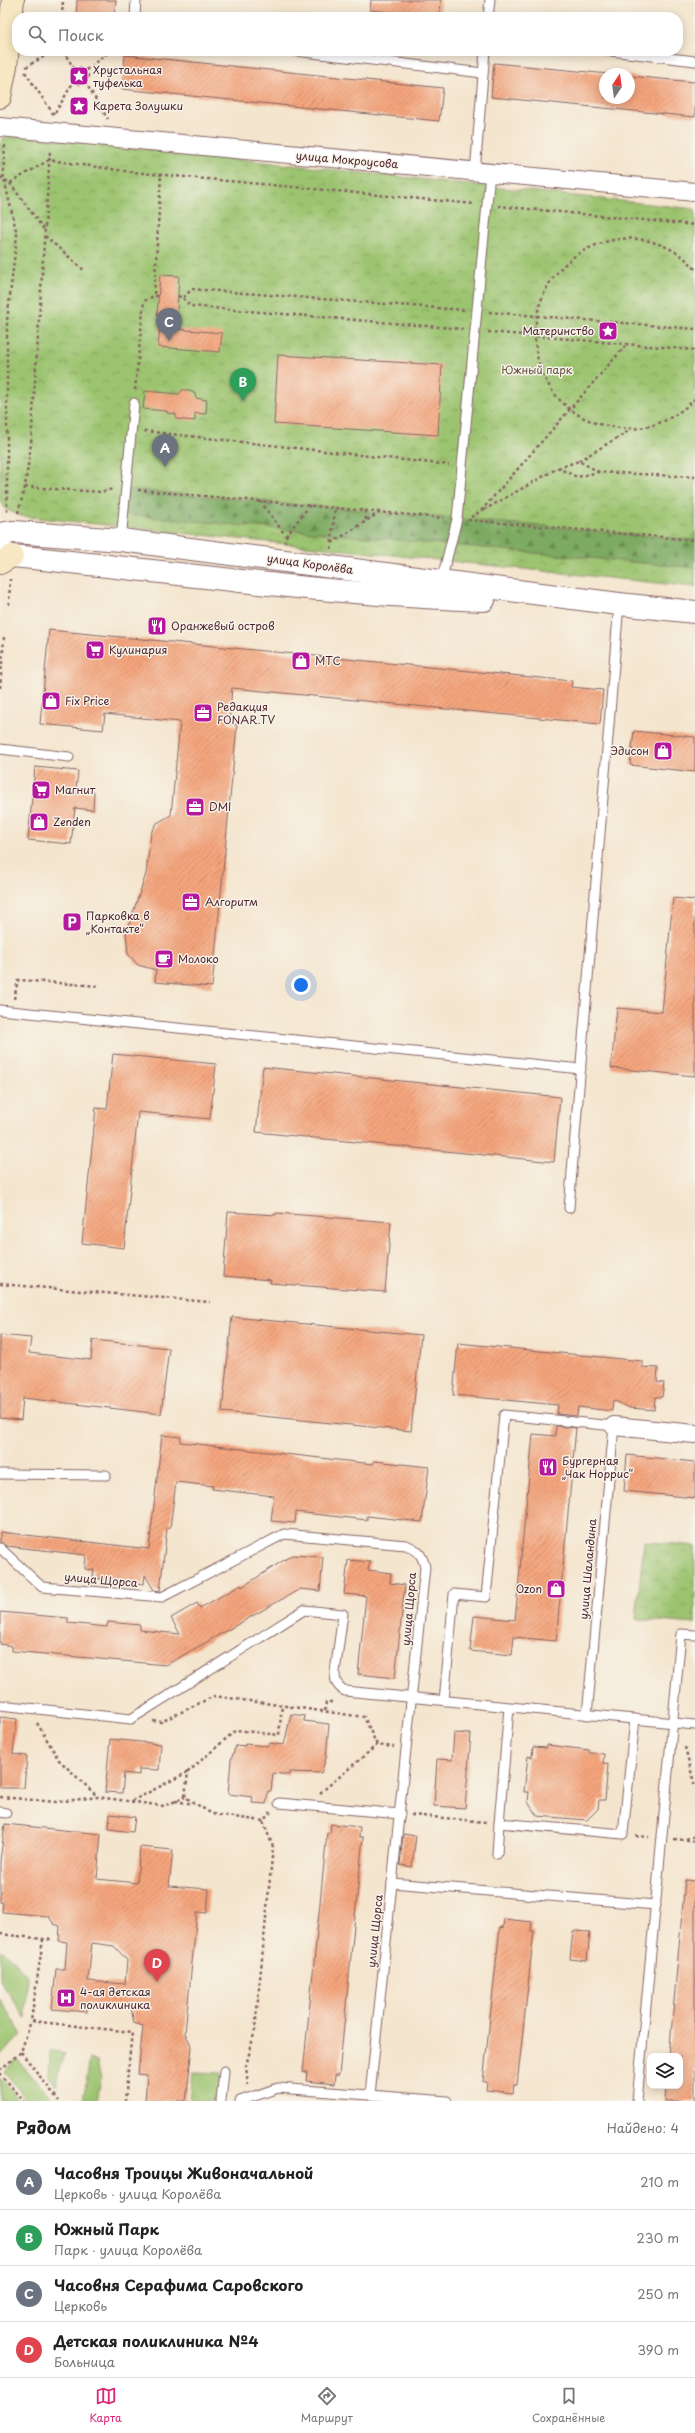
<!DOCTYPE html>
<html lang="ru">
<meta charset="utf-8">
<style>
body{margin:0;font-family:"Playpen Sans",sans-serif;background:#f6f6f6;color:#222}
.controls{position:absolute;right:12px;bottom:12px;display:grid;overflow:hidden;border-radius:8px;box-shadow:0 2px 10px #0003}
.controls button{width:36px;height:36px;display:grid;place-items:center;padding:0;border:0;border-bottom:1px solid #e0e0e0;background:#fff;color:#222;font:20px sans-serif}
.compass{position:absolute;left:599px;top:68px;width:36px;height:36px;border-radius:50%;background:#fff;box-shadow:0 2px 10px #0003;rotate:13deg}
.you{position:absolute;left:301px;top:985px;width:14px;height:14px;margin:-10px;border:3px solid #fff;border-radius:50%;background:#1a73e8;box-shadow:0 0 0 6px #1a73e833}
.badge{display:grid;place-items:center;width:26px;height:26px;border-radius:50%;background:#db2777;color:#fff;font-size:13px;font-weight:700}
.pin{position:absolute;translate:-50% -33px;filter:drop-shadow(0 1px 2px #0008)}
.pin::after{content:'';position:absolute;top:21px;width:14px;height:12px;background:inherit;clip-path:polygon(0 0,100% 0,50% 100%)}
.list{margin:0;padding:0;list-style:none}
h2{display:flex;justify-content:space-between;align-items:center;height:52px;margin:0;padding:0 16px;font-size:17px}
h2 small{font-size:13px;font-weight:400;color:#767676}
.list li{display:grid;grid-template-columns:26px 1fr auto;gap:12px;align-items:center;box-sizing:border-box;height:56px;padding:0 16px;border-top:1px solid #e0e0e0}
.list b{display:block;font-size:15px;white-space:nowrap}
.list p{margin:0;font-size:13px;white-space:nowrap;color:#767676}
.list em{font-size:13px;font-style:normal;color:#767676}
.icon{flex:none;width:22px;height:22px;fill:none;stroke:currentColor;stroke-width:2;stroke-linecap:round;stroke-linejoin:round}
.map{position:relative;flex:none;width:695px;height:2101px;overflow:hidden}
.search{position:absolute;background:#fff;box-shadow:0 2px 10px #0003;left:12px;right:12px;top:12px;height:44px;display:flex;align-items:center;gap:10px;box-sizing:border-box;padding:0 14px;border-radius:16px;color:#767676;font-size:15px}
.sheet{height:276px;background:#fff}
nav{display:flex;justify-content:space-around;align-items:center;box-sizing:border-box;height:56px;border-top:1px solid #e0e0e0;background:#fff;font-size:11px;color:#767676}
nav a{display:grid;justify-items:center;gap:2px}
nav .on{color:#db2777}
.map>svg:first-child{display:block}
.grass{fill:#9cc470;stroke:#73724e}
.forest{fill:url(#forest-firs);stroke:#646446}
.park{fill:url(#park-crowns);stroke:#73724e}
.building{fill:url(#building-hatch);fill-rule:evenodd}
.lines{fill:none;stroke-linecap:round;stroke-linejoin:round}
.service-casing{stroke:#866464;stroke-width:11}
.minor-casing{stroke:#866464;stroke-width:20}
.tertiary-casing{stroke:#866464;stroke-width:24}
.secondary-casing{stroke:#866464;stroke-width:24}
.path{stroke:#866464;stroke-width:2.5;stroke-dasharray:3 3;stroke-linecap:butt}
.service{stroke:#fff;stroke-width:9}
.minor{stroke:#fff;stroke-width:18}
.tertiary{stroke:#fff;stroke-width:22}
.secondary{stroke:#f7e8c3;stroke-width:22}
.labels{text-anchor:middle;stroke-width:3;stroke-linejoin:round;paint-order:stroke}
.poi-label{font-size:11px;fill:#4a1f2b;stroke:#f7f3e8;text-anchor:start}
.street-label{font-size:11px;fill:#4a1f2b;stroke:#f7f3e8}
.park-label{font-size:11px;fill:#635140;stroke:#f7f3e8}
</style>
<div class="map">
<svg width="695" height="2101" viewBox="0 0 695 2101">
<defs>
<pattern id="forest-firs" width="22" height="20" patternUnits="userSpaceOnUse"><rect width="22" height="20" fill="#7daa62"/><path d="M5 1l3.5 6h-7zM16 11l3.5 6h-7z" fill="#688a51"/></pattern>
<pattern id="park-crowns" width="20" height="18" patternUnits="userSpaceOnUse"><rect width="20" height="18" fill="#9cc470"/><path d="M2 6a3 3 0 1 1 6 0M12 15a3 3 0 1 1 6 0" fill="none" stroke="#819f5c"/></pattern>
<pattern id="building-hatch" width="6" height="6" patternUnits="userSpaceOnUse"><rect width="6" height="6" fill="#f5a67d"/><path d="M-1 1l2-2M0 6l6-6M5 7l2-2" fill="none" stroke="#c88767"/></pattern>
</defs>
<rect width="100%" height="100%" fill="#f7f3e8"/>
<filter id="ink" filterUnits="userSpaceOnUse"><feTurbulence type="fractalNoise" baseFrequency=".025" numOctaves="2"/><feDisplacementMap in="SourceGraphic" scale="8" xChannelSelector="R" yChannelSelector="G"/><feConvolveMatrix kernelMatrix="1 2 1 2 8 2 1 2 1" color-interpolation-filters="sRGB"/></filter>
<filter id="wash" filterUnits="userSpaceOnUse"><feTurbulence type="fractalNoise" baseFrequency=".012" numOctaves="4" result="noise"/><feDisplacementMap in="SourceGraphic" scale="16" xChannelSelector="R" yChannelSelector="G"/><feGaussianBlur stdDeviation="0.9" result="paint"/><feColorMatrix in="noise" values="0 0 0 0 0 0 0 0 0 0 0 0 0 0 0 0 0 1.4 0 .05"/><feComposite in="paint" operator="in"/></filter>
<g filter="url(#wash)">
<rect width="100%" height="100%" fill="#f4e5ce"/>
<!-- grass -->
<g class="grass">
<path d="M0,1951l5,1 22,23 -1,44 -26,-39z"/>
<path d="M0,1999l22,36 -22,20z"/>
<path d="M50,2050l14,3 -8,33 -7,-10z"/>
<path d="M17,2059l37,42h-26l-24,-30z"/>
<path d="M90,2059l7,3 4,17 -4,22h-14z"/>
<path d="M193,2072l28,1 -3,28h-28z"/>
<path d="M0,2077l20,24h-20z"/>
</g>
<!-- forest -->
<path class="forest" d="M123,468l572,40v60l-576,-54z"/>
<!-- park -->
<g class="park">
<path d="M16,135l679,74v331l-570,-51 -5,25 575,54v19l-674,-71 -14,-6 -7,-9v-357l4,-6z"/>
<path d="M644,1541l51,5v78l-59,-5z"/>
</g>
<g id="blocks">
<!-- building -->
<g class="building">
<path d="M77,0h39l-2,17h-38z"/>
<path d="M371,0h70l-1,17 -70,-7z"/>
<path d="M125,55l318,33 -4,33 -317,-32z"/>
<path d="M494,63l115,11h-4v24h24v-22l66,6v35l-204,-20z"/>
<path d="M160,275l19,1 -3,53 46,4 -2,19 -62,-5 3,-32h-4z"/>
<path d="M278,355l164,10 -4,70 -164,-11z"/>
<path d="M182,390h7l6,4 1,4 11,2 -1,14 -11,-1v8l-19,-2v-5l-9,-1v-2l-24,-2 2,-18 34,3z"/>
<path d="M49,630l523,51 -1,6 32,3 -3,34 -368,-36 -3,36 8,1 -25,262 -57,-5 1,-12 -18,-5 -10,-11 -2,-21 20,-59 5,-41 6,-10 14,-8 9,-93 -75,-8 -2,16 -63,-6z"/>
<path d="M634,731l61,6v35l-65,-7z"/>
<path d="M35,767l43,4 -2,19 18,2 -1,18 -18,-2 -4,36 -43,-4z"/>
<path d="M673,898l22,2v176l-84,-8 6,-60 45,4z"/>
<path d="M113,1054l103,10 -6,55 -72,-7 -14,136 -42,-5 14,-135 11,1z"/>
<path d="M263,1067l297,30 -6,65 -298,-30z"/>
<path d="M228,1212l48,3v-2l115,9 -6,70 -115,-9 1,-3 -48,-4z"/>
<path d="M232,1317l189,18 -10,96 -189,-19z"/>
<path d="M0,1335l31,3 -2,15 62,7 2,-20 76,8 -8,66 -138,-16 -2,22 -21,-2z"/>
<path d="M458,1343l184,18v6l16,1 -1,14 7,1 -2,14h-7l-1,13 -24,-2 -17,-8 -1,11 -34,-4 -1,9 -20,-2 1,-9 -105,-10z"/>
<path d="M556,1426l20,2 -20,213 -42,-4 -2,18 -42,-4 4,-35 41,4 18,-186 22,2z"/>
<path d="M162,1435l19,2 -1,5 193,22 1,-3 55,6 -7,55 -55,-6v4l-71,-8 -1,11 -24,-2 3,-25 -62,-7 1,-3 -37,-4 -6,46h-3l-7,63 -6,-1 -9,-15 -1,9 -51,-6 1,-8 -9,-1 1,-14 -80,-9 -6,-4v-10l149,17z"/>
<path d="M627,1455l68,7v36l-71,-7z"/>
<path d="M292,1555l31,2 -3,34 -20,-2 -134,76 -154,-14v-5l-12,-2v-32l68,6v5l39,4 1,-5 32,3v5l40,4 -9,-16 26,-15 3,5 41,-23 1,2z"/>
<path d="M348,1560l22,2 -2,8 23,3 -1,10 15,2 -10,93 -37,-4 8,-78 -22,-2z"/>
<path d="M291,1714l14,2 -1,5 25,3 -3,34 -5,15 -32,-1v3l-16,-2 -2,18h-3l-2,13 -14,-1 1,-6 -25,-3 3,-34 5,-15 9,1v-2l23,2v-3l16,2z"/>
<path d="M0,1717l17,2 -4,35 14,2 -3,32h-24z"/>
<path d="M454,1733l17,1 -6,74 -31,-2 3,-47 15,1z"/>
<path d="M110,1739l51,5 -2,26 -20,-1v6l-15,-2 -2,20 -17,-1z"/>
<path d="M547,1745l42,5v3l15,1 -1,9 5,1 -3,36h-6l-1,9 -11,11 -50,-4 -9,-14 1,-10h-5l4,-36 4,1 1,-10 14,1z"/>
<path d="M110,1814l25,3 -2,15 -24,-3z"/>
<path d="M5,1824l96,10 -4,45 40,4 3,-36 33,3 -4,36 40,3 -2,24 -10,-1 -12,121 7,14 -6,54h-41l2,-26 -9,-1 5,-48 -9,-3 -3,-15 -44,-4v8l-35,-3 4,-40h9l2,-27 -8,-1 1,-15 -6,-2 -6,-8 -46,-4 1,-9 -3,-1v-41zM92,1943l22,3 13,14 -2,24 -37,-3z"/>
<path d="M331,1824l29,3 -1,10h4l-24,238h-4l-1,9 -28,-3 1,-9h-4l24,-239h3z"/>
<path d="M403,1834l13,2 -4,31 -12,-2z"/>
<path d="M685,1880l10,1v220h-30l1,-15h14v-30h-11z"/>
<path d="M504,1919l28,3 -1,9h3l-17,154h-3l-1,8 -27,-3 1,-8h-4l17,-155 3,1z"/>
<path d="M573,1931l17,1 -3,29 -17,-2z"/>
</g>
</g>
</g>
<g filter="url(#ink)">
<use href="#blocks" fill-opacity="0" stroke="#866464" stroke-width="1"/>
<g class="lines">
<!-- service casing -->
<g class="service-casing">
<g id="service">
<path d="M135,17l1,-17"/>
<path d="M488,17l2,-17"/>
<path d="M295,51l188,22"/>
<path d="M610,51l85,10"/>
<path d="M475,172l10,-121"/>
<path d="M121,540l13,-137"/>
<path d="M441,582l16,-63 33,-346"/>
<path d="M0,749l69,8"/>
<path d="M0,1010l581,59"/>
<path d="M569,1208l50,-604"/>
<path d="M0,1474l106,1"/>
<path d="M0,1548l42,39 120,10 122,-63 122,11c12,5 16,9 19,22l-55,528"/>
<path d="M444,1701l10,-107 32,3 18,-182 110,11 -27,289"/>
<path d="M0,1705l131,14 173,-109 39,4 -8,58c0,10 2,14 10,19l350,34"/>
<path d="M509,1708l-10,115 124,11 12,-115"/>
<path d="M279,1803l121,11"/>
<path d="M0,1812l6,1"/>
<path d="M497,1854l2,-31"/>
<path d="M392,1883l264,22"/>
<path d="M221,2101l3,-30"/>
<path d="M240,2101l38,-13 169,13"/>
<path d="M637,2101l44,-467 14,1"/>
</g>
</g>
<!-- minor casing -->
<g class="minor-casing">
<g id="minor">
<path d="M0,127l695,65"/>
<path d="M614,1426l81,8"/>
</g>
</g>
<!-- tertiary casing -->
<g class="tertiary-casing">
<g id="tertiary">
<path d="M0,534l14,-2 107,8 498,64 76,8"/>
<path d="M0,552l12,4c157,15 314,39 472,44"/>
</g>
</g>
<!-- secondary casing -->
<g class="secondary-casing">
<g id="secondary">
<path d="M0,97l6,-31 7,-66"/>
<path d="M0,563l12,-7"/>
</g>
</g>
<!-- path -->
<g class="path">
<path d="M62,17l1,-17"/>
<path d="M63,51l12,19"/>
<path d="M26,67l27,-16"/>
<circle cx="80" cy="76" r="8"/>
<path d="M86,70l24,-19"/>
<path d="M25,72l29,43"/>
<path d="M85,82l23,37"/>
<path d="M55,113l19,-32"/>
<path d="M5,145l-2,29 14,61 -10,86v192"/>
<path d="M0,177l10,6 39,-23 83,12 343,32"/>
<path d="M10,183l35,48"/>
<path d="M498,206l197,19"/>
<path d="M45,236l40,35"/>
<path d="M695,269c-18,-23 -54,-35 -82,-29 -105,22 -103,171 0,187 33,6 59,-6 82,-28"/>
<path d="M158,296h-4l7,-122"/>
<path d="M178,296l5,2 9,-9 272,21"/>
<path d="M183,298l7,8 273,23"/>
<path d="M489,312l206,17"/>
<path d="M488,332l207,18"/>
<path d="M135,390l9,-89 10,-5"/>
<path d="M144,431l305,34"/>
<path d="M579,461l51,-31"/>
<path d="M558,468l21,-7 20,11"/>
<path d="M25,487l76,5 12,-3"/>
<path d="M138,490l306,28"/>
<path d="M260,501l26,35 -1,6"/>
<path d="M484,510l74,-42 19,9 22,-5 96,5"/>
<path d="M365,511l1,10"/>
<path d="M18,513l7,-26 6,-43 19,-294"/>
<path d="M471,517l10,-6 146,-167"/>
<path d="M468,520l227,20"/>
<path d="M286,536l24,-31"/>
<path d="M332,543l48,-31"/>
<path d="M331,549l4,-41"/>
<path d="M9,605l1,-26"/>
<path d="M0,688l4,-51"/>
<path d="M14,999l4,-19 81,6"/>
<path d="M0,1284l210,18"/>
<path d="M325,1711l1,-9h7"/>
<path d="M153,1721l8,1 53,-26 150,21 13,28"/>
<path d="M37,1723l22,37 39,37"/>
<path d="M685,1747l10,40"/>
<path d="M320,1793l57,-48 17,2"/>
<path d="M0,1797l56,5 42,-5 66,9 21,-9"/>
<path d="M132,1801l56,-29"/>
<path d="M175,1801l19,3"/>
<path d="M271,1812l-8,9 -51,-7 -27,-17 3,-25 48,-42 43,5 3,-30"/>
<path d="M411,1815l75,7"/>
<path d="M636,1836l13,1"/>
<path d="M674,1839l21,2"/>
<path d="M686,1839l9,-3"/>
<path d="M0,1934l52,6"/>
<path d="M43,1939l-12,82 101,11 -7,69"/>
<path d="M21,2052l38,49"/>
<path d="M0,2070l21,-18 10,-31"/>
<path d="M0,2073l24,28"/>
<path d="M248,2085l-2,-19 9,-36 18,-183 -10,-26"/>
</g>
<!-- service -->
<use href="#service" class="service"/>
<!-- minor -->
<use href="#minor" class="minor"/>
<!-- tertiary -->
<use href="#tertiary" class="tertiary"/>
<!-- secondary -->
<use href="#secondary" class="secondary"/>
</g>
</g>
<!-- icons -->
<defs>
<g id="sight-square" transform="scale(1)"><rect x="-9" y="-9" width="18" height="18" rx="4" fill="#b5179e" stroke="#f7f3e8"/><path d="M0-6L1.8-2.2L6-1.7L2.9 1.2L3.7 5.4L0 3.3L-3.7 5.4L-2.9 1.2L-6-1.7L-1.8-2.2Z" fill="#fff"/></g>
<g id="restaurant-square" transform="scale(1)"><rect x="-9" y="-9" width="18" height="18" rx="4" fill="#b5179e" stroke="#f7f3e8"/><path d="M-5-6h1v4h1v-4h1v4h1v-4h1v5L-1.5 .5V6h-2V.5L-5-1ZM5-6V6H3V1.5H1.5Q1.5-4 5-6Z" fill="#fff"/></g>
<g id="supermarket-square" transform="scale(1)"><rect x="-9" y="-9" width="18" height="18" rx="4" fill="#b5179e" stroke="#f7f3e8"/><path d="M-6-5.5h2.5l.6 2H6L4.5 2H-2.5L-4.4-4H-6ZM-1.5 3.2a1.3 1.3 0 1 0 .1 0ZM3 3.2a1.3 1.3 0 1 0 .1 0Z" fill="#fff"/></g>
<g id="shop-square" transform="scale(1)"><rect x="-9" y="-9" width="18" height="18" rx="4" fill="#b5179e" stroke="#f7f3e8"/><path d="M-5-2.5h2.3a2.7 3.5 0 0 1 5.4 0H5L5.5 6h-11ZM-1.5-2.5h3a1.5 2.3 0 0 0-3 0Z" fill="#fff"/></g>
<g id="office-square" transform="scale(1)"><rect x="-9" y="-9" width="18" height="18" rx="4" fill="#b5179e" stroke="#f7f3e8"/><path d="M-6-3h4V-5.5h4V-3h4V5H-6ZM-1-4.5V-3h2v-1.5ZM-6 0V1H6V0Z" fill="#fff"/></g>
<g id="parking-square" transform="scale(1)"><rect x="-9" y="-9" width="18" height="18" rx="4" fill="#b5179e" stroke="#f7f3e8"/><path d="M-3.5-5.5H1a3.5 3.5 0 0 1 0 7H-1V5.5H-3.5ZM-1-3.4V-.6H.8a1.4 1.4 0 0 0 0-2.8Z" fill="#fff"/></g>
<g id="cafe-square" transform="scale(1)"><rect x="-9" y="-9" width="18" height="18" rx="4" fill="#b5179e" stroke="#f7f3e8"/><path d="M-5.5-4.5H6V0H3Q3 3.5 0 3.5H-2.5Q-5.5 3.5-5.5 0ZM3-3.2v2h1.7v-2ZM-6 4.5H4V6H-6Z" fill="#fff"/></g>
<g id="hospital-square" transform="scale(1)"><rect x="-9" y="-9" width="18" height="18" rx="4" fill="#b5179e" stroke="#f7f3e8"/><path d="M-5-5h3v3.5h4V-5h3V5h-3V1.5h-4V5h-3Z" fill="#fff"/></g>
</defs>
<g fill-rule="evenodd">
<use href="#sight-square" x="79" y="76"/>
<use href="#sight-square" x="79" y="106"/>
<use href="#sight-square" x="608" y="331"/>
<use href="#restaurant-square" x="157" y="626"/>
<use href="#supermarket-square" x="95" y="650"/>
<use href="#shop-square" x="301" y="661"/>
<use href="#shop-square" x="51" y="701"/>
<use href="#office-square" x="203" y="713"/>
<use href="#shop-square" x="663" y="751"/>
<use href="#supermarket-square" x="41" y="790"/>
<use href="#office-square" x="195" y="807"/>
<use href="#shop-square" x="39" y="822"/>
<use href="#office-square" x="191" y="902"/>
<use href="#parking-square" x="72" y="922"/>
<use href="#cafe-square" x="164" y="959"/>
<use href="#restaurant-square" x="548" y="1467"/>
<use href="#shop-square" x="556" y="1589"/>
<use href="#hospital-square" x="66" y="1998"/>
</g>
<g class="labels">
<!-- poi labels -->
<g class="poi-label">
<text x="93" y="74">Хрустальная<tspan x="93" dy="13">туфелька</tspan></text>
<text x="93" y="110">Карета Золушки</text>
<text x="594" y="335" text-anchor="end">Материнство</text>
<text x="171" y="630">Оранжевый остров</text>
<text x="109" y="654">Кулинария</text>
<text x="315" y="665">МТС</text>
<text x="65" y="705">Fix Price</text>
<text x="217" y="711">Редакция<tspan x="217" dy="13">FONAR.TV</tspan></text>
<text x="649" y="755" text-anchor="end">Эдисон</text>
<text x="55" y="794">Магнит</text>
<text x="209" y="811">DMI</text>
<text x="53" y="826">Zenden</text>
<text x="205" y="906">Алгоритм</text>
<text x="86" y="920">Парковка в<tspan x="86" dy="13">„Контакте“</tspan></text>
<text x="178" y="963">Молоко</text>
<text x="562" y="1465">Бургерная<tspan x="562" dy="13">„Чак Норрис“</tspan></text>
<text x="542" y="1593" text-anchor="end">Ozon</text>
<text x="80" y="1996">4-ая детская<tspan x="80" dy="13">поликлиника</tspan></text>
</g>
<!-- street labels -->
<g class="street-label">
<text transform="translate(347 160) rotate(5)" y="4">улица Мокроусова</text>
<text transform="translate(310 564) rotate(8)" y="4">улица Королёва</text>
<text transform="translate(588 1569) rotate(-85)" y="4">улица Шаландина</text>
<text transform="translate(101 1580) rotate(5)" y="4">улица Щорса</text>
<text transform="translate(409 1609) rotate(-85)" y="4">улица Щорса</text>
<text transform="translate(375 1931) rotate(-84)" y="4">улица Щорса</text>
</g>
<!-- park labels -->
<g class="park-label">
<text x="537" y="374">Южный парк</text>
</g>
</g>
</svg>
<div class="controls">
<button><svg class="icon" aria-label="layers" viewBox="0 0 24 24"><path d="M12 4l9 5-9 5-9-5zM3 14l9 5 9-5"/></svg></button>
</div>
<svg class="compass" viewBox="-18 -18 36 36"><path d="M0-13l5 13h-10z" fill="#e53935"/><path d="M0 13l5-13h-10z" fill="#767676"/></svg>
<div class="you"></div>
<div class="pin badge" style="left:165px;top:467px;background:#6b7280">A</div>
<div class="pin badge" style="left:243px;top:401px;background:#2e9e5b">B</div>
<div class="pin badge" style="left:169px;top:341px;background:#6b7280">C</div>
<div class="pin badge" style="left:157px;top:1982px;background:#e0444e">D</div>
<div class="search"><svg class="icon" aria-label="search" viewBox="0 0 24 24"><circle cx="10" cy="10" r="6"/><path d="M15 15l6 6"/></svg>Поиск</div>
</div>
<section class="sheet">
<h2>Рядом<small>Найдено: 4</small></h2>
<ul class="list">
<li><span class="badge" style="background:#6b7280">A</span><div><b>Часовня Троицы Живоначальной</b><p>Церковь · улица Королёва</p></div><em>210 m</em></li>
<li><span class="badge" style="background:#2e9e5b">B</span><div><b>Южный Парк</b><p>Парк · улица Королёва</p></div><em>230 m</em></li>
<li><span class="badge" style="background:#6b7280">C</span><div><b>Часовня Серафима Саровского</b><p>Церковь</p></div><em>250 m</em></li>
<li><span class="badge" style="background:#e0444e">D</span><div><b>Детская поликлиника №4</b><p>Больница</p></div><em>390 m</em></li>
</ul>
</section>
<nav>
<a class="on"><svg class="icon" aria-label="map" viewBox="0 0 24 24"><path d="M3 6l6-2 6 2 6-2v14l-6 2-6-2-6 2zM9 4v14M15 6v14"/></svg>Карта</a>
<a><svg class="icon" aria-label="directions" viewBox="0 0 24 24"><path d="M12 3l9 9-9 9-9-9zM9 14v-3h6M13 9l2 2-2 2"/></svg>Маршрут</a>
<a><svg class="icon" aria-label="saved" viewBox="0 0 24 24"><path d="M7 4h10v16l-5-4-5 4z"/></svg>Сохранённые</a>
</nav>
